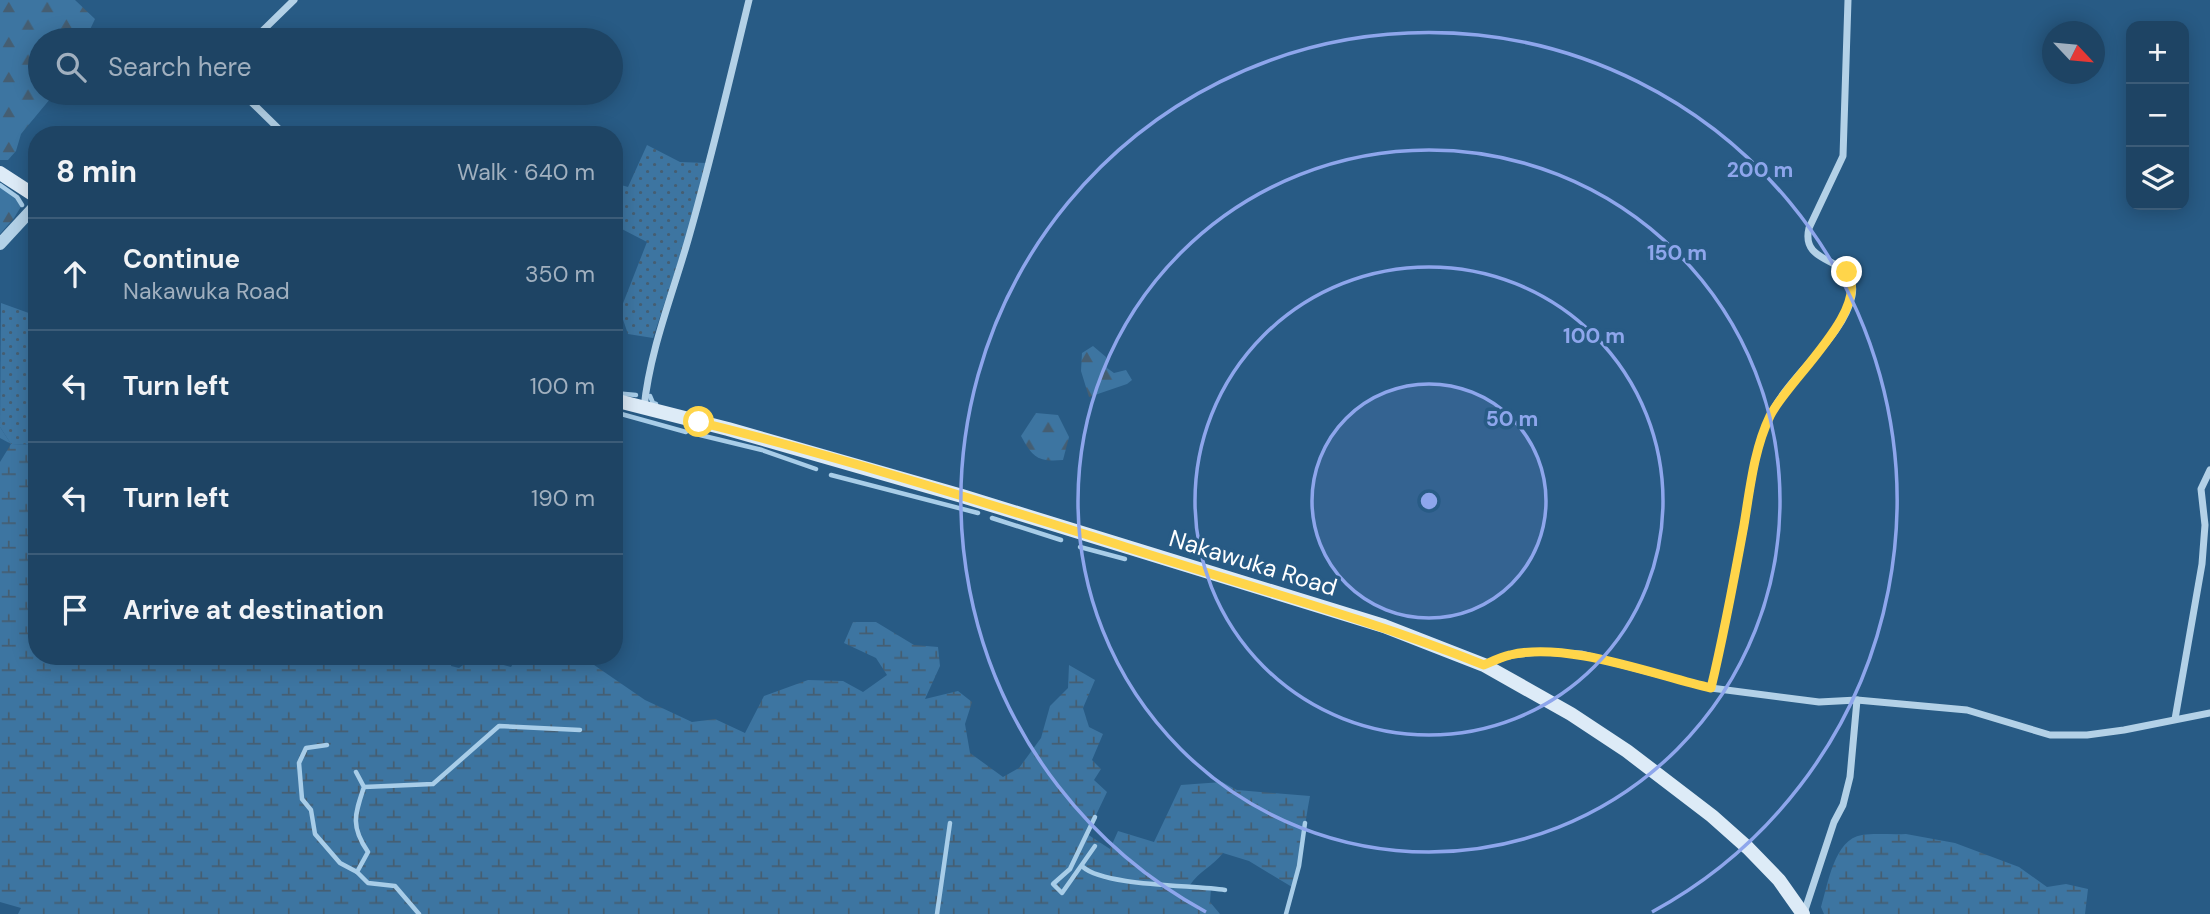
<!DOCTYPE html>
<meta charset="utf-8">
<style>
body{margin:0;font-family:"DM Sans",sans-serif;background:#2b4e6d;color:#f1f3f6}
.controls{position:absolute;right:21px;top:21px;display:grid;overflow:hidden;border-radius:14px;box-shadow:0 4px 18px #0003}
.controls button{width:63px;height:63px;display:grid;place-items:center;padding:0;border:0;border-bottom:2px solid #3c5c78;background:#1e4464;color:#f1f3f6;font:35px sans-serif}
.compass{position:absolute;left:2042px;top:21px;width:63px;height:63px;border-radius:50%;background:#1e4464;box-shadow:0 4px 18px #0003;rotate:116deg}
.stop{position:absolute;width:21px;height:21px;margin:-16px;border:5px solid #ffd54a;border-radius:50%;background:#fff}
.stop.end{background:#ffd54a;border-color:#fff;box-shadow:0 2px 7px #0008}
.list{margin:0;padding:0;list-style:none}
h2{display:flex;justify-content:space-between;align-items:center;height:91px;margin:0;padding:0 28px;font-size:30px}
h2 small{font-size:23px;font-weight:400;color:#a1b0bf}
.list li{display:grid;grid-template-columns:46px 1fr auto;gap:21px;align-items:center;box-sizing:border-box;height:112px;padding:0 28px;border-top:2px solid #3c5c78}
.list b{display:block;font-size:26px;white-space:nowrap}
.list p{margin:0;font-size:23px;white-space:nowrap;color:#a1b0bf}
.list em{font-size:23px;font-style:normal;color:#a1b0bf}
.icon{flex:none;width:38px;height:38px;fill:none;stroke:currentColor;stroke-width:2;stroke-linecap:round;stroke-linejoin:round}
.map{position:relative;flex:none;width:2210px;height:914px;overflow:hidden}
.search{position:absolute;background:#1e4464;box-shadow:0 4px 18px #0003;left:28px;top:28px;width:595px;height:77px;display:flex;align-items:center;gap:18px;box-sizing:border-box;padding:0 24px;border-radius:38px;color:#a1b0bf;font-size:26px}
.panel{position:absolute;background:#1e4464;box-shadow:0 4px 18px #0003;left:28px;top:126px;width:595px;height:539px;border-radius:28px}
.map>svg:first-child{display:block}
.green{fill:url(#green-dots)}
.forest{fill:url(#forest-firs)}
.wetland{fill:url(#wetland-marsh)}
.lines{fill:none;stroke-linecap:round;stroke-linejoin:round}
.stream{stroke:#a8cde8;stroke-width:4.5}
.minor{stroke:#b3d1e7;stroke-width:7}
.tertiary{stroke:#b3d1e7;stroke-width:12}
.secondary{stroke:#ddebf7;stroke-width:14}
.route{stroke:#ffd54a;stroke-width:9}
.ring{fill:none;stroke:#8ea6ec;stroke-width:3.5}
.labels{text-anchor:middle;stroke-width:7;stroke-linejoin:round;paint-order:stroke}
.street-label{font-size:24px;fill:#fff;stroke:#285b85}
.centre{fill:#8ea6ec;stroke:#285b85;stroke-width:3.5}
.ring-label{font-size:21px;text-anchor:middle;font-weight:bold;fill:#8ea6ec;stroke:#285b85;stroke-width:7;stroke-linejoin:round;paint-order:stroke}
</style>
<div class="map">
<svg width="2210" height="914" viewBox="0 0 2210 914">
<defs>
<pattern id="green-dots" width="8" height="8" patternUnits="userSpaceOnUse" patternTransform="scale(1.75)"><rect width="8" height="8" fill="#3d75a1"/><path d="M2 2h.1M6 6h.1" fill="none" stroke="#455e72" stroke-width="1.8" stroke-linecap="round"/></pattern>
<pattern id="forest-firs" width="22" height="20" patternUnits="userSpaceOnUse" patternTransform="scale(1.75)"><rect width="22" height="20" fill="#3d75a1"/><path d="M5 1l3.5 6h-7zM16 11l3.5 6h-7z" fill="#455e72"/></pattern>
<pattern id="wetland-marsh" width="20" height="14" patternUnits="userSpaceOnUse" patternTransform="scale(1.75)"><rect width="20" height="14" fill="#3d75a1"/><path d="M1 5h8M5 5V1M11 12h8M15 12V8" fill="none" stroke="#455e72"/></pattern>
</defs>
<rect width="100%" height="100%" fill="#285b85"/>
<!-- green -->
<g class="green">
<path d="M647,145l33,17 27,1 -6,29 -48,146 -25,-4 -8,-23 27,-69 -33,-17v-42l14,4z"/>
<path d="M1,303l36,13v129l-26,-1 -11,-17z"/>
</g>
<!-- forest -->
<g class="forest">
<path d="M0,0h75l20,19 -10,21h-45v53h15l-34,41 -5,17 -8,9h-8z"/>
<path d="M0,185l17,12 5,8 -8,13 -14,16z"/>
<path d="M1093,346l13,11 1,11 7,5 12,-3 6,10 -5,4 -38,13 -8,-26 1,-18z"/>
<path d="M1036,413l22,2 11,22 -6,23c-25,2 -30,-2 -42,-24z"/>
</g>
<!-- wetland -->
<g class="wetland">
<path d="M0,427l11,17 26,1v211h412l3,2 -1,8 8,2 15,-11 37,10 7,-11h63l64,44 47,22 23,-3 30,14 19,-37 44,-16 35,1 20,11 24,-17 -11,-17 -32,-15 9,-21h23l38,23 24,2 2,19 -15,33 33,-8 14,11 -7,22 5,29 33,24 16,-9 22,-30 9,-32 18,-18 1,-23 26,15 -12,28 6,19 14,7 -11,26 9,9 -7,11 13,12 -20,42 23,15 8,-18 36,11 27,-57 41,-3 15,8 73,6c-6,30 -8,63 -18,91l-43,-26 -26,-8c-10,13 -24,18 -33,32l21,3 -1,14 10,12h-1202l3,-6 -21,-6v-440l11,-18 -11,-6z"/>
<path d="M1906,834l49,9 64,24 28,20 19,-3 22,5 -3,25h-261l-3,-7c7,-22 13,-68 41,-72 14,-2 30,0 44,-1z"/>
</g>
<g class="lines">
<!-- stream -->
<g class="stream">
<path d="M0,185l17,12 5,8"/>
<path d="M614,393l22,2"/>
<path d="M650,396l3,7 3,1"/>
<path d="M614,412l72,20"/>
<path d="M700,435l62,15 54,19"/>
<path d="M831,475l147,38"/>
<path d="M992,518l69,22"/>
<path d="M1080,547l45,12"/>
<path d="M327,745l-21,3 -7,15 3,36 9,11 4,24 25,29 17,9"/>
<path d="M356,772l8,15c-9,27 -14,39 4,65l-11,20 11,11 27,3 24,28"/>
<path d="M364,787l69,-3 66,-58 81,4"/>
<path d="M1095,846l-33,47 -9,-9 17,-15 25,-52"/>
<path d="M1083,867c21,19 109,18 142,23"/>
<path d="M937,914l13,-91"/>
<path d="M1286,914l13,-48 6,-43"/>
</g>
<!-- minor -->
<g class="minor">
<path d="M253,40l41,-40"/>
<path d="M242,93l43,42"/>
<path d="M644,408c6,-60 30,-117 46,-175 22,-77 40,-155 59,-233"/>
<path d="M1486,664l24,-9 30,-3 41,2 130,34 108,14 38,-2 110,10 83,25h37l37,-5 86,-17"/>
<path d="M1711,688c13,-53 23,-107 33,-161 6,-36 10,-75 25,-109 18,-42 74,-79 83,-122 8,-42 -53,-27 -43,-68l34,-72 5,-156"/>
<path d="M2175,719l27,-155 3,-39 -4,-36 9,-19"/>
<path d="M1804,913l30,-91 9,-17 7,-28 7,-77"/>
</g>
<!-- tertiary -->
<path class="tertiary" d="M0,244l37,-40"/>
<!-- secondary -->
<g class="secondary">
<path d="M0,173l37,24"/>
<path d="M614,400l114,29 234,67 422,130 100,39 87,49 56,37 85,65 36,32 31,32 24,34"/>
</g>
</g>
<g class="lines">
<!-- route -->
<path class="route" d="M699,422c146,36 290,82 433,127 118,38 237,70 352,116 9,-4 17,-8 26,-10 57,-14 144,20 201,33 13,-54 23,-108 33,-163 6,-36 10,-76 26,-109 16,-34 102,-107 77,-144"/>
</g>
<!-- distance rings -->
<circle cx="1429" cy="501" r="117" fill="#8ea6ec" fill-opacity=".12"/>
<g class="ring">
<circle cx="1429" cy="501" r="117"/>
<circle cx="1429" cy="501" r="234"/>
<circle cx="1429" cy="501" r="351"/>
<path d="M1206 912A468 468 0 1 1 1652 912"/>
</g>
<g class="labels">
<!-- street labels -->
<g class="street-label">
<text transform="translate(1253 563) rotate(17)" y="8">Nakawuka Road</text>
</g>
</g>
<circle cx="1429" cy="501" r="10" class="centre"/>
<g class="ring-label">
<text x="1760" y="177">200 m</text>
<text x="1677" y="260">150 m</text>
<text x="1594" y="343">100 m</text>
<text x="1512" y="426">50 m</text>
</g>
</svg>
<div class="controls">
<button>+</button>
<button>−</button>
<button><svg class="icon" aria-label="layers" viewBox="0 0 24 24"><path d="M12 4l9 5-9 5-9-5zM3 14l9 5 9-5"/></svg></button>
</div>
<svg class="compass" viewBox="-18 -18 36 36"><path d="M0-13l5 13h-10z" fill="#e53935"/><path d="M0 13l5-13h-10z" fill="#a1b0bf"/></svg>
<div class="stop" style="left:699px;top:422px"></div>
<div class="stop end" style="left:1847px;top:272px"></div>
<div class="search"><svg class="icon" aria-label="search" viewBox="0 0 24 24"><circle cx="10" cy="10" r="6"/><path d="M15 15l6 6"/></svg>Search here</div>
<section class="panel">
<h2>8 min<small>Walk · 640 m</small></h2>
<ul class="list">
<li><svg class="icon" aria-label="ahead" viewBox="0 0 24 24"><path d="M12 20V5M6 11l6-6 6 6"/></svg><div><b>Continue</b><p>Nakawuka Road</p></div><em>350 m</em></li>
<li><svg class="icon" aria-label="left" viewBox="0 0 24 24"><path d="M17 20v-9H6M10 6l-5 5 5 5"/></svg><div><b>Turn left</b></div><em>100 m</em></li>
<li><svg class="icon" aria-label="left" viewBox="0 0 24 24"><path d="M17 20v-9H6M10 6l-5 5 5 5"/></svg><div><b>Turn left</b></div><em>190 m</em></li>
<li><svg class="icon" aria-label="arrive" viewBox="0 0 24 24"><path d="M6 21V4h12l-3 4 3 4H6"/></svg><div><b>Arrive at destination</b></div></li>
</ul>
</section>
</div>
